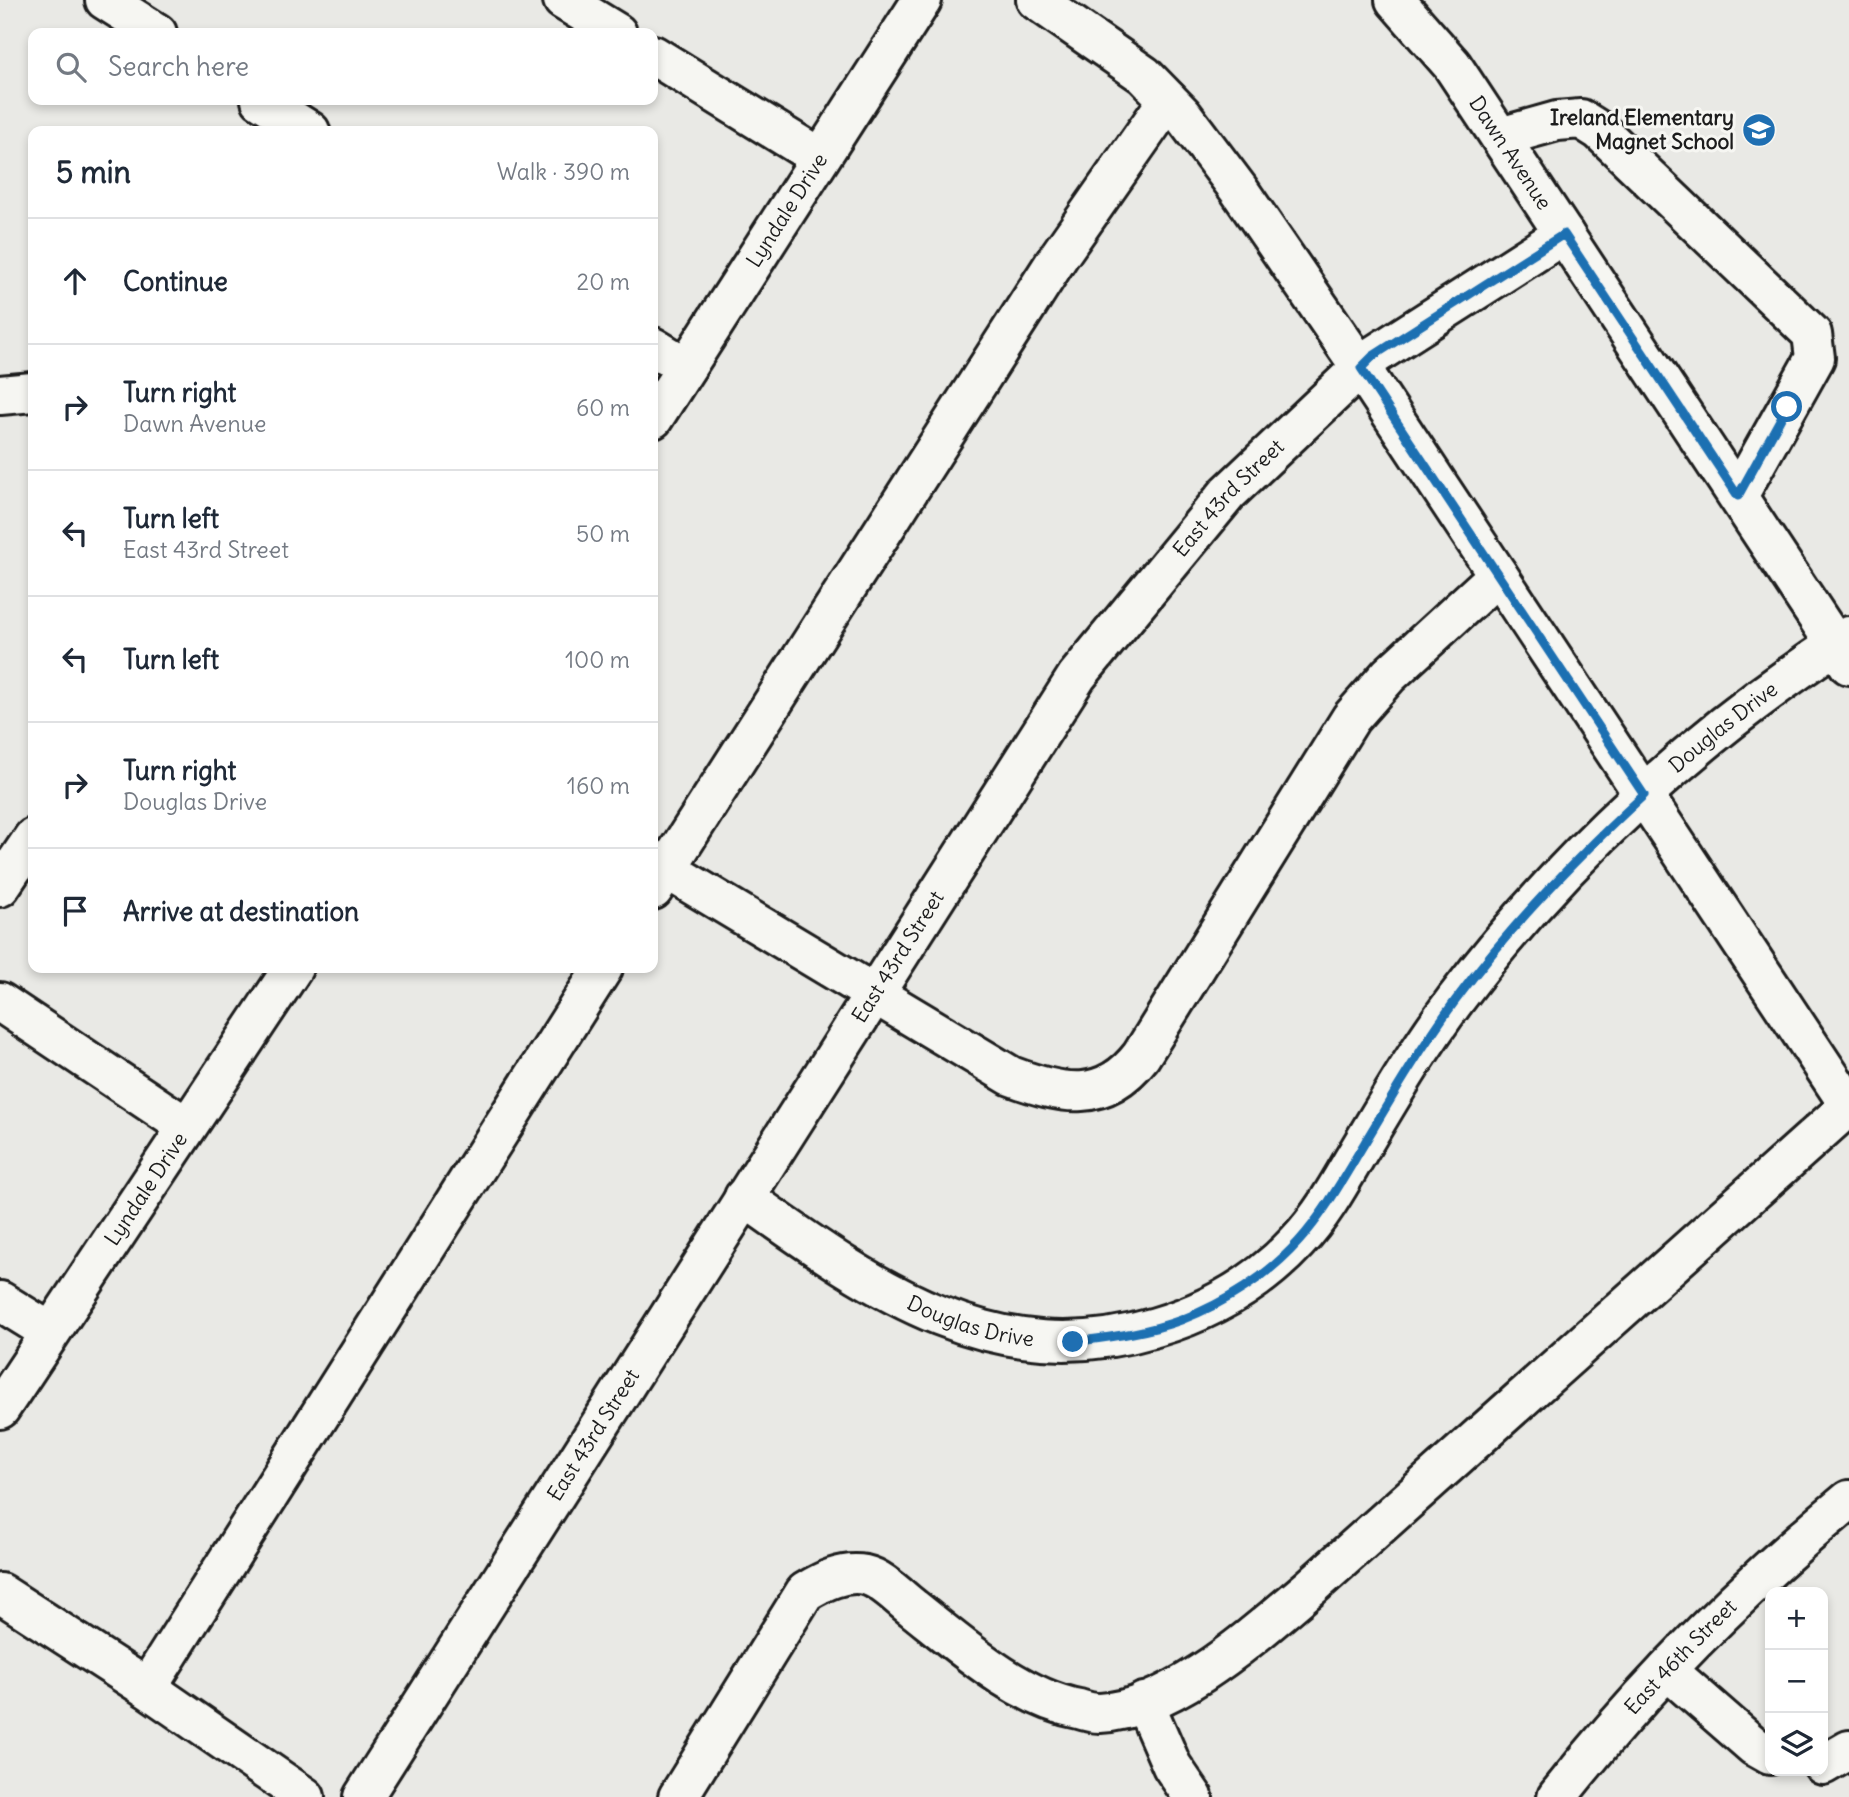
<!DOCTYPE html>
<meta charset="utf-8">
<style>
body{margin:0;font-family:Delius,sans-serif;background:#f6f6f7;color:#1f2937}
.controls{position:absolute;right:21px;bottom:21px;display:grid;overflow:hidden;border-radius:14px;box-shadow:0 4px 10px #0003}
.controls button{width:63px;height:63px;display:grid;place-items:center;padding:0;border:0;border-bottom:2px solid #e0e1e3;background:#fff;color:#1f2937;font:35px sans-serif}
.stop{position:absolute;width:21px;height:21px;margin:-16px;border:5px solid #1f6fb2;border-radius:50%;background:#fff}
.stop.end{background:#1f6fb2;border-color:#fff;box-shadow:0 2px 7px #0008}
.list{margin:0;padding:0;list-style:none}
h2{display:flex;justify-content:space-between;align-items:center;height:91px;margin:0;padding:0 28px;font-size:30px}
h2 small{font-size:23px;font-weight:400;color:#747a83}
.list li{display:grid;grid-template-columns:46px 1fr auto;gap:21px;align-items:center;box-sizing:border-box;height:126px;padding:0 28px;border-top:2px solid #e0e1e3}
.list b{display:block;font-size:26px;white-space:nowrap}
.list p{margin:0;font-size:23px;white-space:nowrap;color:#747a83}
.list em{font-size:23px;font-style:normal;color:#747a83}
.icon{flex:none;width:38px;height:38px;fill:none;stroke:currentColor;stroke-width:2;stroke-linecap:round;stroke-linejoin:round}
.map{position:relative;flex:none;width:1849px;height:1797px;overflow:hidden}
.search{position:absolute;background:#fff;box-shadow:0 4px 10px #0003;left:28px;top:28px;width:630px;height:77px;display:flex;align-items:center;gap:18px;box-sizing:border-box;padding:0 24px;border-radius:14px;color:#747a83;font-size:26px}
.panel{position:absolute;background:#fff;box-shadow:0 4px 10px #0003;left:28px;top:126px;width:630px;height:847px;border-radius:14px}
.map>svg:first-child{display:block}
.lines{fill:none;stroke-linecap:round;stroke-linejoin:round}
.minor-casing{stroke:#1c1c1c;stroke-width:44}
.minor{stroke:#f6f6f2;stroke-width:38}
.route{stroke:#1f6fb2;stroke-width:9}
.labels{text-anchor:middle;stroke-width:6;stroke-linejoin:round;paint-order:stroke}
.poi-label{font-size:21px;font-weight:bold;fill:#1c1c1c;stroke:#f6f6f2;text-anchor:end}
.street-label{font-size:21px;fill:#1c1c1c;stroke:#f6f6f2}
</style>
<div class="map">
<svg width="1849" height="1797" viewBox="0 0 1849 1797">
<rect width="100%" height="100%" fill="#e9e9e5"/>
<filter id="ink" filterUnits="userSpaceOnUse"><feTurbulence type="fractalNoise" baseFrequency=".0143" numOctaves="2"/><feDisplacementMap in="SourceGraphic" scale="14" xChannelSelector="R" yChannelSelector="G"/><feConvolveMatrix kernelMatrix="1 2 1 2 8 2 1 2 1" color-interpolation-filters="sRGB"/></filter>
<g filter="url(#ink)">
<g class="lines">
<!-- minor casing -->
<g class="minor-casing">
<g id="minor">
<path d="M105,0l52,33"/>
<path d="M563,0l54,33"/>
<path d="M1036,0l108,75 38,39 57,76 122,178 488,737"/>
<path id="s1" d="M1395,0l57,65 397,600"/>
<path d="M653,55l167,103"/>
<path d="M261,100l49,31"/>
<path d="M1500,137l57,-16 24,-2 19,12 212,203 3,24 -77,138"/>
<path d="M653,347l33,20"/>
<path d="M0,395l33,-3"/>
<path id="s2" d="M653,419l269,-419"/>
<path d="M666,869l345,207c51,19 93,28 130,-20l210,-338 38,-43 109,-100"/>
<path d="M0,887l33,-49"/>
<path d="M653,890l406,-634 109,-156"/>
<path d="M0,1002l187,125"/>
<path id="s3" d="M744,1197c127,90 248,179 412,130 54,-16 102,-43 141,-85 25,-26 43,-59 61,-90 31,-52 61,-104 98,-153 106,-141 245,-268 393,-363"/>
<path d="M0,1301l50,31"/>
<path id="s4" d="M0,1409l293,-441"/>
<path d="M0,1593l147,95 158,109"/>
<path d="M1667,1670l87,76 16,9"/>
<path d="M147,1688l456,-720"/>
<path d="M1144,1702l28,64 21,31"/>
<path d="M1823,1765l26,-15"/>
<path id="s5" d="M363,1797l714,-1121 151,-183 145,-137 191,-122"/>
<path d="M678,1797l127,-205c18,-11 38,-21 60,-17 18,4 33,22 48,33 48,38 104,89 166,101 6,2 14,4 21,4 74,-4 156,-80 211,-126l538,-481"/>
<path id="s6" d="M1557,1797c86,-109 185,-209 292,-297"/>
</g>
</g>
<!-- minor -->
<use href="#minor" class="minor"/>
</g>
</g>
<g class="lines" filter="url(#ink)">
<!-- route -->
<path class="route" d="M1073,1342c37,-5 73,-9 108,-22 44,-17 87,-44 118,-79 26,-29 45,-64 65,-97 29,-49 57,-97 91,-143 55,-75 121,-143 189,-206l-283,-427 12,-12 191,-122 174,262 49,-89"/>
</g>
<!-- icons -->
<defs>
<g id="school-disc" transform="scale(1.75)"><circle r="9.5" fill="#1f6fb2" stroke="#f6f6f2"/><path d="M0-5L7-2L0 1L-7-2ZM-4 1L0 2.5L4 1V4Q0 6-4 4Z" fill="#fff"/></g>
</defs>
<g fill-rule="evenodd">
<use href="#school-disc" x="1759" y="130"/>
</g>
<g class="labels">
<!-- poi labels -->
<g class="poi-label">
<text x="1734" y="125">Ireland Elementary<tspan x="1734" dy="24">Magnet School</tspan></text>
</g>
<!-- street labels -->
<g class="street-label">
<text dy="7" stroke="none"><textPath href="#s1" startOffset="192">Dawn Avenue</textPath></text>
<text dy="7" stroke="none"><textPath href="#s2" startOffset="248">Lyndale Drive</textPath></text>
<text dy="7" stroke="none"><textPath href="#s5" startOffset="1563">East 43rd Street</textPath></text>
<text dy="7" stroke="none"><textPath href="#s3" startOffset="1290">Douglas Drive</textPath></text>
<text dy="7" stroke="none"><textPath href="#s5" startOffset="996">East 43rd Street</textPath></text>
<text dy="7" stroke="none"><textPath href="#s4" startOffset="264">Lyndale Drive</textPath></text>
<text dy="7" stroke="none"><textPath href="#s3" startOffset="261">Douglas Drive</textPath></text>
<text dy="7" stroke="none"><textPath href="#s5" startOffset="429">East 43rd Street</textPath></text>
<text dy="7" stroke="none"><textPath href="#s6" startOffset="187">East 46th Street</textPath></text>
</g>
</g>
</svg>
<div class="controls">
<button>+</button>
<button>−</button>
<button><svg class="icon" aria-label="layers" viewBox="0 0 24 24"><path d="M12 4l9 5-9 5-9-5zM3 14l9 5 9-5"/></svg></button>
</div>
<div class="stop" style="left:1787px;top:407px"></div>
<div class="stop end" style="left:1073px;top:1342px"></div>
<div class="search"><svg class="icon" aria-label="search" viewBox="0 0 24 24"><circle cx="10" cy="10" r="6"/><path d="M15 15l6 6"/></svg>Search here</div>
<section class="panel">
<h2>5 min<small>Walk · 390 m</small></h2>
<ul class="list">
<li><svg class="icon" aria-label="ahead" viewBox="0 0 24 24"><path d="M12 20V5M6 11l6-6 6 6"/></svg><div><b>Continue</b></div><em>20 m</em></li>
<li><svg class="icon" aria-label="right" viewBox="0 0 24 24"><path d="M7 20v-9h11M14 6l5 5-5 5"/></svg><div><b>Turn right</b><p>Dawn Avenue</p></div><em>60 m</em></li>
<li><svg class="icon" aria-label="left" viewBox="0 0 24 24"><path d="M17 20v-9H6M10 6l-5 5 5 5"/></svg><div><b>Turn left</b><p>East 43rd Street</p></div><em>50 m</em></li>
<li><svg class="icon" aria-label="left" viewBox="0 0 24 24"><path d="M17 20v-9H6M10 6l-5 5 5 5"/></svg><div><b>Turn left</b></div><em>100 m</em></li>
<li><svg class="icon" aria-label="right" viewBox="0 0 24 24"><path d="M7 20v-9h11M14 6l5 5-5 5"/></svg><div><b>Turn right</b><p>Douglas Drive</p></div><em>160 m</em></li>
<li><svg class="icon" aria-label="arrive" viewBox="0 0 24 24"><path d="M6 21V4h12l-3 4 3 4H6"/></svg><div><b>Arrive at destination</b></div></li>
</ul>
</section>
</div>
